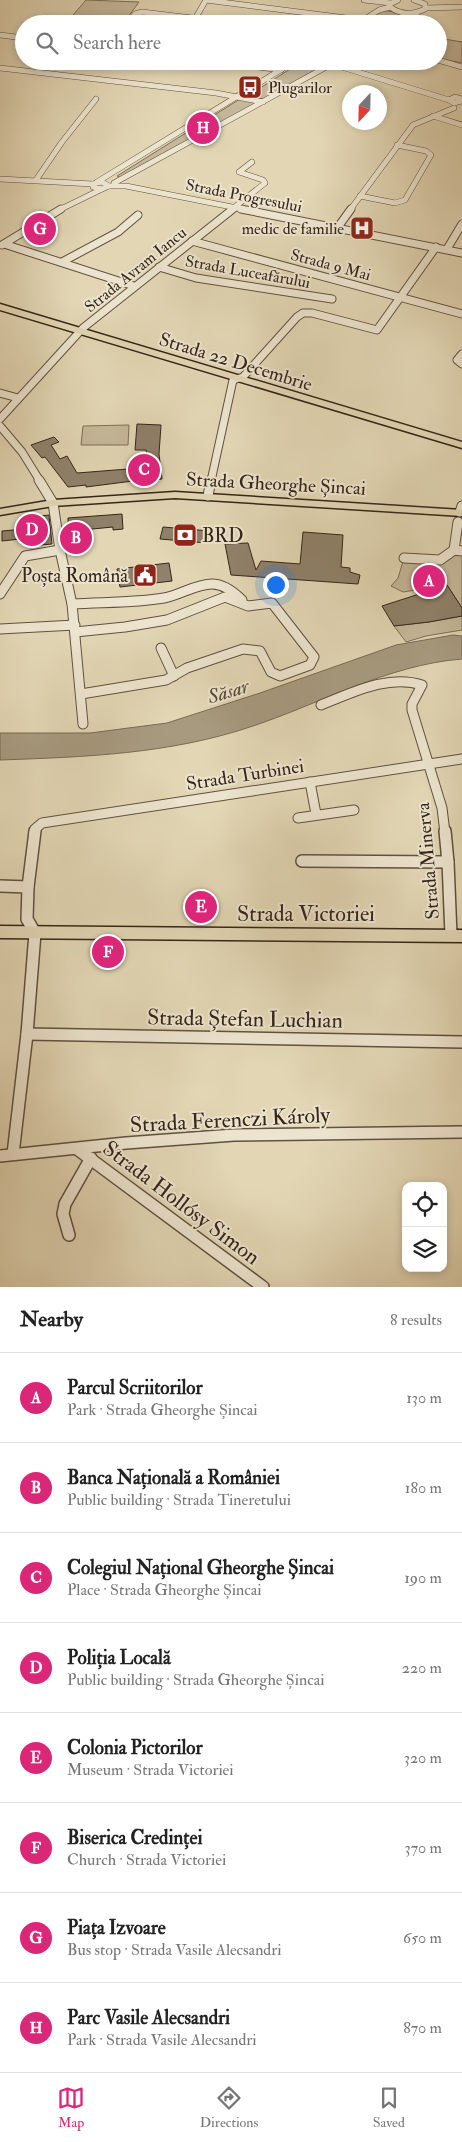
<!DOCTYPE html>
<meta charset="utf-8">
<style>
body{margin:0;font-family:"IM FELL Double Pica",serif;background:#f2f2f2;color:#222}
.controls{position:absolute;right:15px;bottom:15px;display:grid;overflow:hidden;border-radius:10px;box-shadow:0 2px 8px #0003}
.controls button{width:45px;height:45px;display:grid;place-items:center;padding:0;border:0;border-bottom:1px solid #e0e0e0;background:#fff;color:#222;font:25px sans-serif}
.compass{position:absolute;left:342px;top:85px;width:45px;height:45px;border-radius:50%;background:#fff;box-shadow:0 2px 8px #0003;rotate:202deg}
.you{position:absolute;left:275px;top:584px;width:18px;height:18px;margin:-12px;border:4px solid #fff;border-radius:50%;background:#1a73e8;box-shadow:0 0 0 8px #1a73e833}
.badge{display:grid;place-items:center;width:32px;height:32px;border-radius:50%;background:#db2777;color:#fff;font-size:16px;font-weight:700}
.pin{position:absolute;translate:-50% -50%;border:2px solid #fff;box-shadow:0 1px 5px #0006}
.list{margin:0;padding:0;list-style:none}
h2{display:flex;justify-content:space-between;align-items:center;height:65px;margin:0;padding:0 20px;font-size:21px}
h2 small{font-size:16px;font-weight:400;color:#767676}
.list li{display:grid;grid-template-columns:32px 1fr auto;gap:15px;align-items:center;box-sizing:border-box;height:90px;padding:0 20px;border-top:1px solid #e0e0e0}
.list b{display:block;font-size:19px;white-space:nowrap}
.list p{margin:0;font-size:16px;white-space:nowrap;color:#767676}
.list em{font-size:16px;font-style:normal;color:#767676}
.icon{flex:none;width:28px;height:28px;fill:none;stroke:currentColor;stroke-width:2;stroke-linecap:round;stroke-linejoin:round}
.map{position:relative;flex:none;width:462px;height:1287px;overflow:hidden}
.search{position:absolute;background:#fff;box-shadow:0 2px 8px #0003;left:15px;right:15px;top:15px;height:55px;display:flex;align-items:center;gap:12px;box-sizing:border-box;padding:0 18px;border-radius:28px;color:#767676;font-size:19px}
.sheet{height:785px;background:#fff}
nav{display:flex;justify-content:space-around;align-items:center;box-sizing:border-box;height:70px;border-top:1px solid #e0e0e0;background:#fff;font-size:14px;color:#767676}
nav a{display:grid;justify-items:center;gap:2px}
nav .on{color:#db2777}
.map>svg:first-child{display:block}
.green{fill:#c5b89a;stroke:#7d6e5a}
.water{fill:#a79a7f;stroke:#796b56}
.building{fill:#8f816a;stroke:#352519}
.lines{fill:none;stroke-linecap:round;stroke-linejoin:round}
.minor-far3-casing{stroke:#605140;stroke-width:6}
.minor-far2-casing{stroke:#605140;stroke-width:9}
.minor-far1-casing{stroke:#605140;stroke-width:11}
.minor-casing{stroke:#605140;stroke-width:14}
.major-casing{stroke:#352519;stroke-width:3}
.minor-far3{stroke:#ece4ce;stroke-width:5}
.minor-far2{stroke:#ece4ce;stroke-width:7}
.minor-far1{stroke:#ece4ce;stroke-width:9}
.minor{stroke:#ece4ce;stroke-width:11}
.major{fill:#e2d6b4;fill-rule:evenodd}
.labels{text-anchor:middle;stroke-width:4;stroke-linejoin:round;paint-order:stroke}
.far-poi-label{font-size:16px;fill:#352519;stroke:#ece4ce;text-anchor:start}
.far-street-label{font-size:16px;fill:#352519;stroke:#ece4ce}
.street-label{font-size:19px;fill:#352519;stroke:#ece4ce}
.poi-label{font-size:19px;fill:#352519;stroke:#ece4ce;text-anchor:start}
.water-label{font-size:20px;font-style:italic;fill:#574838;stroke:#ece4ce}
.near-street-label{font-size:22px;fill:#352519;stroke:#ece4ce}
</style>
<div class="map">
<svg width="462" height="1287" viewBox="0 0 462 1287">
<rect width="100%" height="100%" fill="#e2d6b4"/>
<filter id="stains"><feTurbulence type="fractalNoise" baseFrequency=".004" numOctaves="4"/><feColorMatrix values="0 0 0 0 .2 0 0 0 0 .09 0 0 0 0 .02 0 0 0 .5 -.17"/></filter>
<radialGradient id="worn" r=".72"><stop offset=".6" stop-color="#630" stop-opacity="0"/><stop offset="1" stop-color="#630" stop-opacity=".3"/></radialGradient>
<!-- green -->
<g class="green">
<path d="M86,0l53,2 -16,22 -29,-2 -3,2 -23,-3z"/>
<path d="M382,10l29,5c-16,11 -26,11 -45,6z"/>
<path d="M438,38l24,4v21l-24,-5z"/>
<path d="M309,63l8,2 3,3 -57,31 -14,-4 49,-31z"/>
<path d="M240,99l18,3 -137,76 -4,-2z"/>
<path d="M129,425l-1,20h-47l2,-19z"/>
<path d="M462,551v57l-15,-23 -44,7 -12,-6 7,-8 6,-20 36,2z"/>
<path d="M462,616v14l-36,6 -20,6 -12,-16 35,-4z"/>
</g>
<!-- water -->
<path class="water" d="M453,635l9,1v23c-75,6 -142,45 -212,68 -81,27 -165,30 -250,33v-27h90l77,-10 93,-30 136,-48z"/>
<!-- building -->
<g class="building">
<path d="M137,424l24,1 -2,29 3,25 -28,4 -1,-2 -47,6v-2l-18,2 -23,-30 -3,1 -11,-13 23,-8 5,5 -8,3 9,14 7,-3 10,17 51,-4 21,-4 -3,-15h-11z"/>
<path d="M122,514l1,15 -10,1v-3l-31,3 1,16 -14,1 -1,-29z"/>
<path d="M49,515l3,29 -22,2 -1,-8 -27,3v-10l23,-2 -1,-11z"/>
<path d="M163,527l47,4 -3,12 -47,-4z"/>
<path d="M303,532l40,3 -2,32 9,1v4l10,3 -2,9 -127,-9 -6,-31 23,-1 8,27 5,-9 39,3z"/>
<path d="M169,563l3,18 -52,6 -3,-18z"/>
<path d="M447,585l15,23v8l-33,6 -35,4 -12,-20z"/>
</g>
<g class="lines">
<!-- minor-far3 casing -->
<g class="minor-far3-casing">
<g id="minor-far3">
<path d="M364,0l27,3"/>
<path d="M398,0l-8,4v3c11,8 23,8 35,2v-5l-11,-4"/>
<path d="M426,8l36,-1"/>
<path d="M127,24l8,-10 7,-2 100,12"/>
<path d="M192,24l14,-24 156,20"/>
<path d="M357,24l22,-14 11,-3"/>
<path d="M400,24l17,-11"/>
<path d="M0,35l24,3"/>
<path d="M438,60l24,7"/>
<path d="M211,61l70,9"/>
<path d="M314,61l18,3 117,36"/>
<path d="M0,68l216,25 47,9"/>
<path d="M462,99l-7,-2 -6,3 5,3 8,-2"/>
<path d="M433,116l29,9"/>
<path d="M0,179l93,5"/>
<path d="M36,180l26,-38 34,-43"/>
<path d="M97,182l198,-121"/>
<path d="M102,182l7,4 -7,3 -9,-2v-3z"/>
<path d="M114,183l223,-122"/>
<path d="M109,186h17l121,24"/>
<path d="M360,196l35,7 10,-3 26,-45 -5,-4 -29,-6"/>
<path d="M59,210l43,-21"/>
<path d="M231,210l34,-27 -2,-3 -24,-8 13,-10"/>
<path d="M350,210l63,-85 41,-17"/>
</g>
</g>
<!-- minor-far2 casing -->
<g class="minor-far2-casing">
<g id="minor-far2">
<path d="M241,209l221,44"/>
<path d="M338,227l13,-18"/>
<path d="M192,241l270,73"/>
<path d="M4,244l130,42"/>
<path d="M2,245l59,-36"/>
<path d="M447,249l15,-25"/>
<path d="M62,262l56,-30 20,-17"/>
<path d="M159,267l37,11 136,21"/>
<path d="M462,354l-5,6 5,4"/>
<path d="M0,393l18,5"/>
<path d="M0,419l83,-91 150,-119"/>
<path d="M0,426l22,26 18,29"/>
<path d="M211,481l22,-101 10,-3 54,-60 6,-4h9l65,17 59,-83"/>
</g>
</g>
<!-- minor-far1 casing -->
<g class="minor-far1-casing">
<g id="minor-far1">
<path d="M39,480l14,23 7,47 12,54 11,120"/>
<path d="M208,496l3,-16"/>
<path d="M460,512l2,-6"/>
<path d="M454,550l4,-28"/>
<path d="M404,558l36,2 14,-10 8,1"/>
<path d="M0,594l25,-38 35,-6"/>
<path d="M72,604c31,-2 62,-1 92,-6 16,-3 32,-14 48,-14 12,0 22,8 30,16"/>
<path d="M0,629l75,-4"/>
<path d="M75,632l50,-5 42,-7 58,-23 23,9 24,-3 42,54 -4,8 -30,11 -9,-4 -11,-21 -17,-2 -56,19 -21,12 -85,14"/>
<path d="M161,648l13,28"/>
<path d="M321,705c31,-12 67,-31 101,-20l-10,19v6l30,98 3,25"/>
<path d="M310,782l6,32"/>
<path d="M298,818l56,-8"/>
<path d="M34,833l1,-4 7,-6 420,-64"/>
</g>
</g>
<!-- minor casing -->
<g class="minor-casing">
<g id="minor">
<path d="M445,831l3,31 3,73"/>
<path d="M302,861l146,1"/>
<path d="M0,886l28,1"/>
<path d="M27,1034l435,8"/>
<path d="M77,1149l186,138"/>
<path d="M13,1154l14,-120 8,-101 -8,-14 1,-32 7,-56"/>
<path d="M0,1156l126,-13 108,-8 228,-3"/>
<path d="M69,1235l-6,-21 2,-10 26,-46"/>
</g>
</g>
<!-- major casing -->
<g class="major-casing">
<g id="major">
<path d="M0,304l462,138v6l-462,-138z"/>
<path d="M175,492l287,18v6l-287,-18 -122,8 -53,9v-6l53,-9z"/>
<path d="M0,926l462,4v12l-462,-4z"/>
</g>
</g>
<!-- minor-far3 -->
<use href="#minor-far3" class="minor-far3"/>
<!-- minor-far2 -->
<use href="#minor-far2" class="minor-far2"/>
<!-- minor-far1 -->
<use href="#minor-far1" class="minor-far1"/>
<!-- minor -->
<use href="#minor" class="minor"/>
<!-- major -->
<use href="#major" class="major"/>
</g>
<!-- icons -->
<defs>
<g id="bus-square" transform="scale(1.25)"><rect x="-9" y="-9" width="18" height="18" rx="4" fill="#8f2418" stroke="#ece4ce"/><path d="M-5-6H5V4H4V6H2V4H-2V6H-4V4H-5ZM-3.5-4V0h7V-4ZM-3.5 1.2v1.5H-2V1.2ZM2 1.2v1.5H3.5V1.2Z" fill="#fff"/></g>
<g id="hospital-square" transform="scale(1.25)"><rect x="-9" y="-9" width="18" height="18" rx="4" fill="#8f2418" stroke="#ece4ce"/><path d="M-5-5h3v3.5h4V-5h3V5h-3V1.5h-4V5h-3Z" fill="#fff"/></g>
<g id="bank-square" transform="scale(1.25)"><rect x="-9" y="-9" width="18" height="18" rx="4" fill="#8f2418" stroke="#ece4ce"/><path d="M-6-4H6V4H-6ZM0-2.3a2.3 2.3 0 1 0 0 4.6a2.3 2.3 0 1 0 0-4.6Z" fill="#fff"/></g>
<g id="civic-square" transform="scale(1.25)"><rect x="-9" y="-9" width="18" height="18" rx="4" fill="#8f2418" stroke="#ece4ce"/><path d="M-.6-6.5H3V-4.5H.6V-3L4-1V1h2V6H-6V1h2V-1L-.6-3ZM-1.2 2.5V6h2.4V2.5Z" fill="#fff"/></g>
</defs>
<g fill-rule="evenodd">
<use href="#bus-square" x="250" y="87"/>
<use href="#hospital-square" x="362" y="228"/>
<use href="#bank-square" x="185" y="535"/>
<use href="#civic-square" x="145" y="575"/>
</g>
<g class="labels">
<!-- far-poi labels -->
<g class="far-poi-label">
<text x="268" y="93">Plugarilor</text>
<text x="344" y="234" text-anchor="end">medic de familie</text>
</g>
<!-- far-street labels -->
<g class="far-street-label">
<text transform="translate(244 195) rotate(11)" y="6">Strada Progresului</text>
<text transform="translate(331 264) rotate(15)" y="6">Strada 9 Mai</text>
<text transform="translate(135 269) rotate(-39)" y="6">Strada Avram Iancu</text>
<text transform="translate(248 271) rotate(10)" y="6">Strada Luceafărului</text>
</g>
<!-- street labels -->
<g class="street-label">
<text transform="translate(236 361) rotate(17)" y="7">Strada 22 Decembrie</text>
<text transform="translate(276 483) rotate(3)" y="7">Strada Gheorghe Șincai</text>
<text transform="translate(245 774) rotate(-9)" y="7">Strada Turbinei</text>
<text transform="translate(427 861) rotate(-95)" y="7">Strada Minerva</text>
</g>
<!-- poi labels -->
<g class="poi-label">
<text x="202" y="542">BRD</text>
<text x="128" y="582" text-anchor="end">Poșta Română</text>
</g>
<!-- water labels -->
<g class="water-label">
<text transform="translate(228 691) rotate(-17)" y="7">Săsar</text>
</g>
<!-- near-street labels -->
<g class="near-street-label">
<text x="306" y="921">Strada Victoriei</text>
<text transform="translate(245 1018) rotate(1)" y="8">Strada Ștefan Luchian</text>
<text transform="translate(230 1119) rotate(-3)" y="8">Strada Ferenczi Károly</text>
<text transform="translate(182 1202) rotate(37)" y="8">Strada Hollósy Simon</text>
</g>
</g>
<rect width="100%" height="100%" filter="url(#stains)"/>
<rect width="100%" height="100%" fill="url(#worn)"/>
</svg>
<div class="controls">
<button><svg class="icon" aria-label="locate" viewBox="0 0 24 24"><circle cx="12" cy="12" r="6"/><path d="M12 2v4M12 18v4M2 12h4M18 12h4"/></svg></button>
<button><svg class="icon" aria-label="layers" viewBox="0 0 24 24"><path d="M12 4l9 5-9 5-9-5zM3 14l9 5 9-5"/></svg></button>
</div>
<svg class="compass" viewBox="-18 -18 36 36"><path d="M0-13l5 13h-10z" fill="#e53935"/><path d="M0 13l5-13h-10z" fill="#767676"/></svg>
<div class="you"></div>
<div class="pin badge" style="left:429px;top:581px">A</div>
<div class="pin badge" style="left:76px;top:538px">B</div>
<div class="pin badge" style="left:144px;top:470px">C</div>
<div class="pin badge" style="left:32px;top:530px">D</div>
<div class="pin badge" style="left:201px;top:907px">E</div>
<div class="pin badge" style="left:108px;top:952px">F</div>
<div class="pin badge" style="left:40px;top:229px">G</div>
<div class="pin badge" style="left:203px;top:128px">H</div>
<div class="search"><svg class="icon" aria-label="search" viewBox="0 0 24 24"><circle cx="10" cy="10" r="6"/><path d="M15 15l6 6"/></svg>Search here</div>
</div>
<section class="sheet">
<h2>Nearby<small>8 results</small></h2>
<ul class="list">
<li><span class="badge">A</span><div><b>Parcul Scriitorilor</b><p>Park · Strada Gheorghe Șincai</p></div><em>130 m</em></li>
<li><span class="badge">B</span><div><b>Banca Națională a României</b><p>Public building · Strada Tineretului</p></div><em>180 m</em></li>
<li><span class="badge">C</span><div><b>Colegiul Național Gheorghe Șincai</b><p>Place · Strada Gheorghe Șincai</p></div><em>190 m</em></li>
<li><span class="badge">D</span><div><b>Poliția Locală</b><p>Public building · Strada Gheorghe Șincai</p></div><em>220 m</em></li>
<li><span class="badge">E</span><div><b>Colonia Pictorilor</b><p>Museum · Strada Victoriei</p></div><em>320 m</em></li>
<li><span class="badge">F</span><div><b>Biserica Credinței</b><p>Church · Strada Victoriei</p></div><em>370 m</em></li>
<li><span class="badge">G</span><div><b>Piața Izvoare</b><p>Bus stop · Strada Vasile Alecsandri</p></div><em>650 m</em></li>
<li><span class="badge">H</span><div><b>Parc Vasile Alecsandri</b><p>Park · Strada Vasile Alecsandri</p></div><em>870 m</em></li>
</ul>
</section>
<nav>
<a class="on"><svg class="icon" aria-label="map" viewBox="0 0 24 24"><path d="M3 6l6-2 6 2 6-2v14l-6 2-6-2-6 2zM9 4v14M15 6v14"/></svg>Map</a>
<a><svg class="icon" aria-label="directions" viewBox="0 0 24 24"><path d="M12 3l9 9-9 9-9-9zM9 14v-3h6M13 9l2 2-2 2"/></svg>Directions</a>
<a><svg class="icon" aria-label="saved" viewBox="0 0 24 24"><path d="M7 4h10v16l-5-4-5 4z"/></svg>Saved</a>
</nav>
